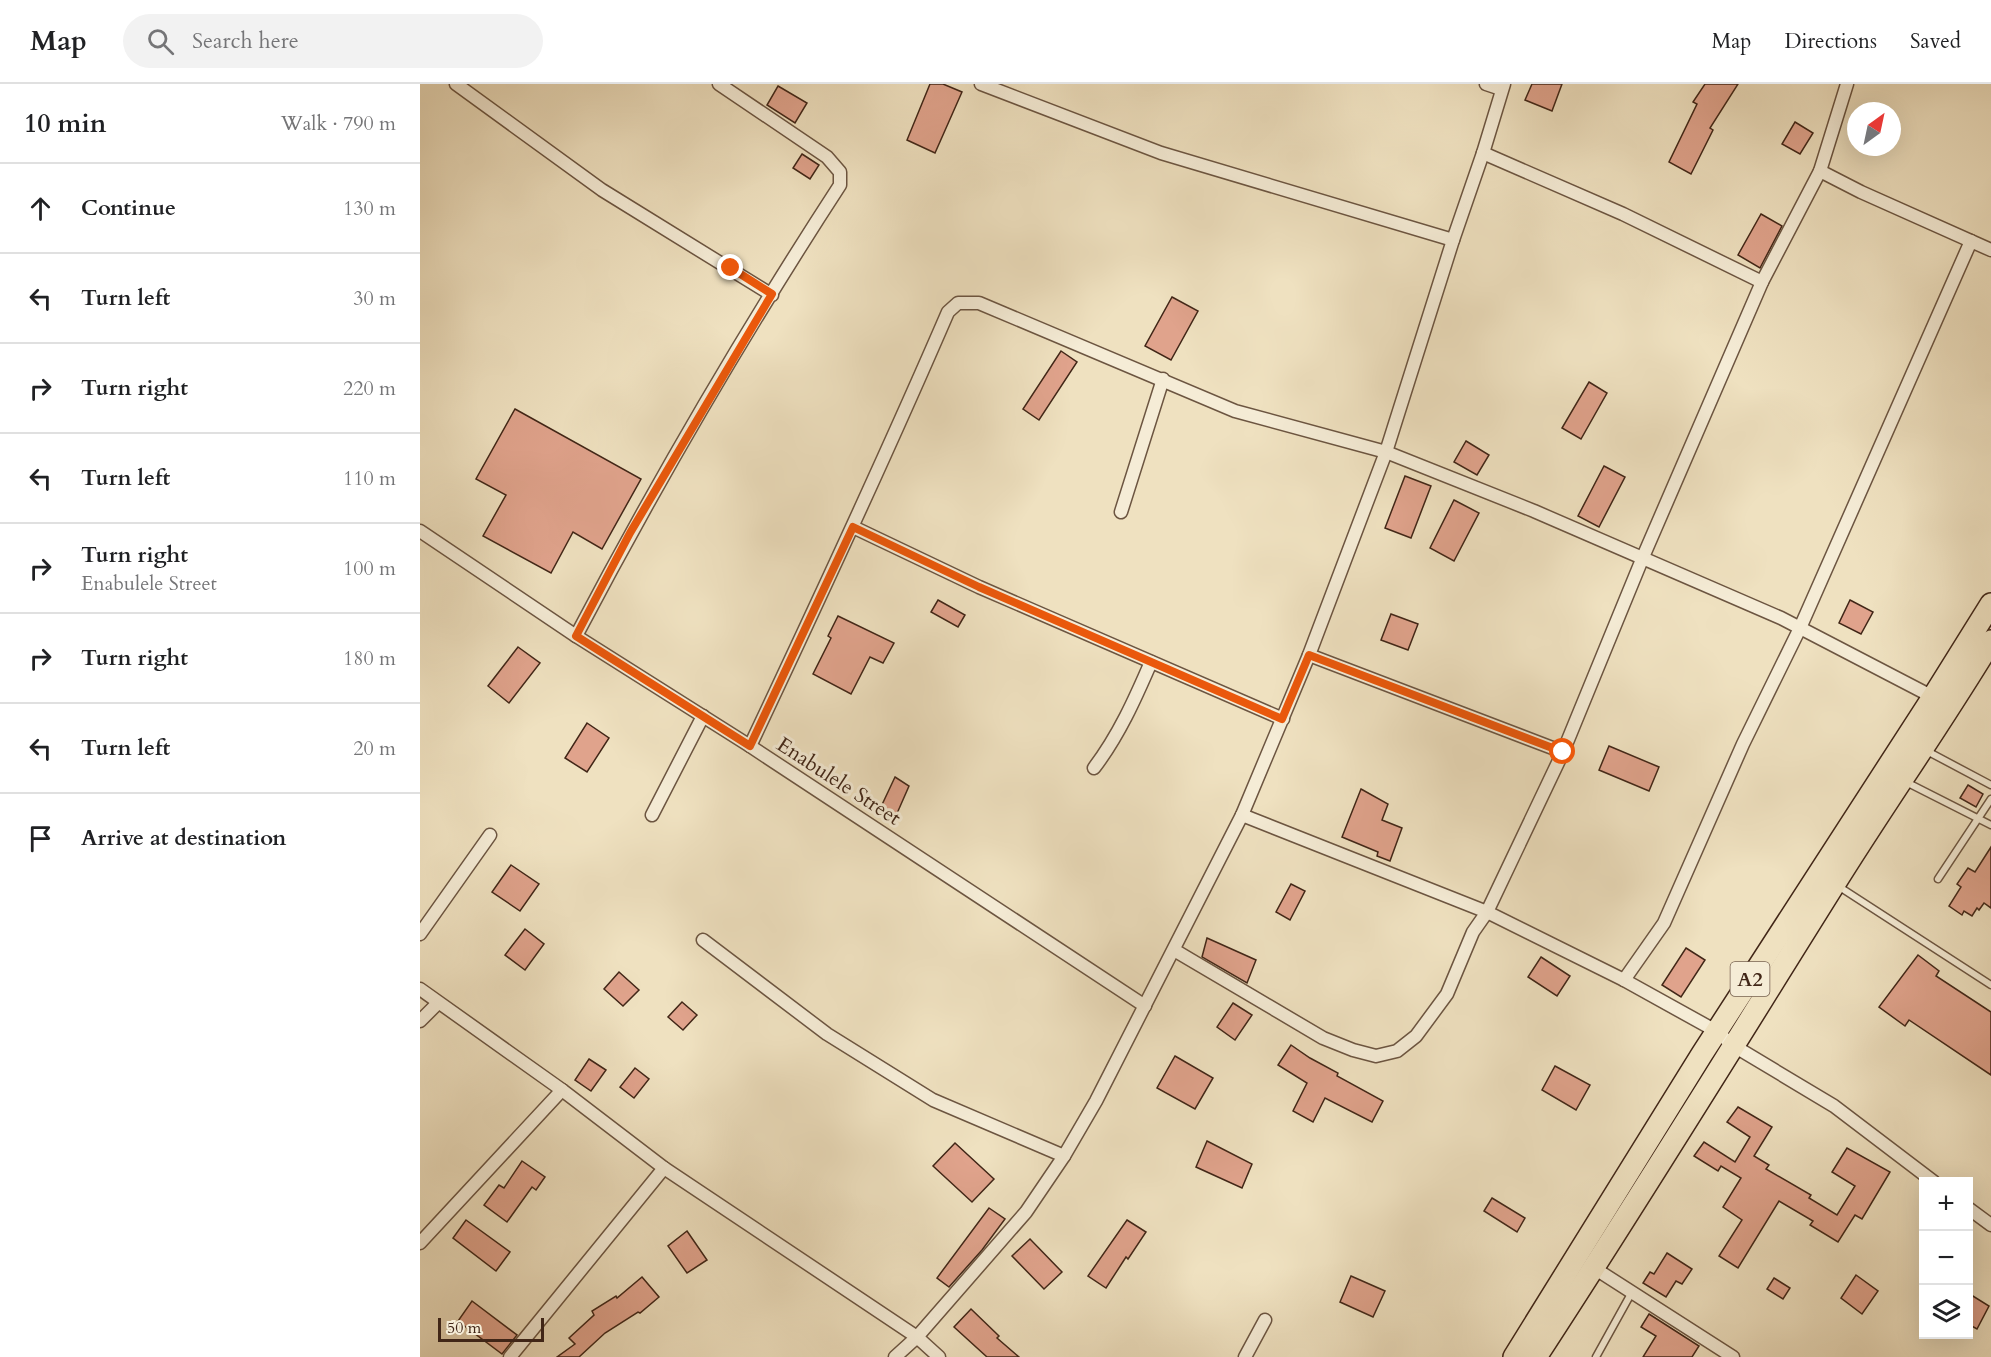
<!DOCTYPE html>
<meta charset="utf-8">
<style>
body{margin:0;font-family:Cardo,serif;background:#f2f2f2;color:#202124}
.controls{position:absolute;right:18px;bottom:18px;display:grid;overflow:hidden;border-radius:0px;box-shadow:0 6px 24px #0002}
.controls button{width:54px;height:54px;display:grid;place-items:center;padding:0;border:0;border-bottom:2px solid #e0e0e0;background:#fff;color:#202124;font:30px sans-serif}
.compass{position:absolute;left:1427px;top:18px;width:54px;height:54px;border-radius:50%;background:#fff;box-shadow:0 6px 24px #0002;rotate:33deg}
.scale{position:absolute;left:18px;bottom:15px;width:106px;box-sizing:border-box;padding-left:6px;border:3px solid #412617;border-top:0;font-size:16px;line-height:21px;white-space:nowrap;color:#412617;-webkit-text-stroke:4px #f5ecd6;paint-order:stroke}
.stop{position:absolute;width:18px;height:18px;margin:-14px;border:4px solid #ea580c;border-radius:50%;background:#fff}
.stop.end{background:#ea580c;border-color:#fff;box-shadow:0 2px 6px #0008}
.list{margin:0;padding:0;list-style:none}
h2{display:flex;justify-content:space-between;align-items:center;height:78px;margin:0;padding:0 24px;font-size:26px}
h2 small{font-size:20px;font-weight:400;color:#757577}
.list li{display:grid;grid-template-columns:39px 1fr auto;gap:18px;align-items:center;box-sizing:border-box;height:90px;padding:0 24px;border-top:2px solid #e0e0e0}
.list b{display:block;font-size:22px;white-space:nowrap}
.list p{margin:0;font-size:20px;white-space:nowrap;color:#757577}
.list em{font-size:20px;font-style:normal;color:#757577}
.icon{flex:none;width:33px;height:33px;fill:none;stroke:currentColor;stroke-width:2;stroke-linecap:round;stroke-linejoin:round}
.map{position:relative;flex:none;width:1571px;height:1273px;overflow:hidden}
header{display:flex;align-items:center;gap:36px;box-sizing:border-box;height:84px;padding:0 30px;background:#fff;border-bottom:2px solid #e0e0e0}
header strong{font-size:28px}
nav{display:flex;gap:33px;margin-inline-start:auto;font-size:21px}
.search{width:420px;height:54px;background:#f2f2f2;display:flex;align-items:center;gap:15px;box-sizing:border-box;padding:0 21px;border-radius:33px;color:#757577;font-size:22px}
main{display:flex}
aside{flex:1;background:#fff}
.map>svg:first-child{display:block}
.building{fill:#e0a38c;stroke:#412617;stroke-width:1.5}
.lines{fill:none;stroke-linecap:round;stroke-linejoin:round}
.service-casing{stroke:#6c5541;stroke-width:9}
.minor-casing{stroke:#6c5541;stroke-width:15}
.trunk-casing{stroke:#412617;stroke-width:24}
.service{stroke:#f5ecd6;stroke-width:6}
.minor{stroke:#f5ecd6;stroke-width:12}
.trunk{stroke:#efe1c0;stroke-width:21}
.route{stroke:#ea580c;stroke-width:8}
.labels{text-anchor:middle;stroke-width:6;stroke-linejoin:round;paint-order:stroke}
.shield{fill:#f5ecd6;stroke:#776150;stroke-width:1.5}
.shield-label{font-size:20px;font-weight:bold;fill:#412617}
.street-label{font-size:21px;fill:#412617;stroke:#f5ecd6}
</style>
<header>
<strong>Map</strong>
<div class="search"><svg class="icon" aria-label="search" viewBox="0 0 24 24"><circle cx="10" cy="10" r="6"/><path d="M15 15l6 6"/></svg>Search here</div>
<nav><a>Map</a><a>Directions</a><a>Saved</a></nav>
</header>
<main>
<aside>
<h2>10 min<small>Walk · 790 m</small></h2>
<ul class="list">
<li><svg class="icon" aria-label="ahead" viewBox="0 0 24 24"><path d="M12 20V5M6 11l6-6 6 6"/></svg><div><b>Continue</b></div><em>130 m</em></li>
<li><svg class="icon" aria-label="left" viewBox="0 0 24 24"><path d="M17 20v-9H6M10 6l-5 5 5 5"/></svg><div><b>Turn left</b></div><em>30 m</em></li>
<li><svg class="icon" aria-label="right" viewBox="0 0 24 24"><path d="M7 20v-9h11M14 6l5 5-5 5"/></svg><div><b>Turn right</b></div><em>220 m</em></li>
<li><svg class="icon" aria-label="left" viewBox="0 0 24 24"><path d="M17 20v-9H6M10 6l-5 5 5 5"/></svg><div><b>Turn left</b></div><em>110 m</em></li>
<li><svg class="icon" aria-label="right" viewBox="0 0 24 24"><path d="M7 20v-9h11M14 6l5 5-5 5"/></svg><div><b>Turn right</b><p>Enabulele Street</p></div><em>100 m</em></li>
<li><svg class="icon" aria-label="right" viewBox="0 0 24 24"><path d="M7 20v-9h11M14 6l5 5-5 5"/></svg><div><b>Turn right</b></div><em>180 m</em></li>
<li><svg class="icon" aria-label="left" viewBox="0 0 24 24"><path d="M17 20v-9H6M10 6l-5 5 5 5"/></svg><div><b>Turn left</b></div><em>20 m</em></li>
<li><svg class="icon" aria-label="arrive" viewBox="0 0 24 24"><path d="M6 21V4h12l-3 4 3 4H6"/></svg><div><b>Arrive at destination</b></div></li>
</ul>
</aside>
<div class="map">
<svg width="1571" height="1273" viewBox="0 0 1571 1273">
<rect width="100%" height="100%" fill="#efe1c0"/>
<filter id="stains"><feTurbulence type="fractalNoise" baseFrequency=".00333" numOctaves="4"/><feColorMatrix values="0 0 0 0 .2 0 0 0 0 .09 0 0 0 0 .02 0 0 0 .5 -.17"/></filter>
<radialGradient id="worn" r=".72"><stop offset=".6" stop-color="#630" stop-opacity="0"/><stop offset="1" stop-color="#630" stop-opacity=".3"/></radialGradient>
<!-- building -->
<g class="building">
<path d="M510,0h13l19,8 -27,61 -28,-13z"/>
<path d="M1112,0h30l-10,27 -27,-11z"/>
<path d="M1285,0h33l-28,44 3,2 -22,44 -22,-12 28,-58 -4,-2z"/>
<path d="M358,2l29,17 -12,20 -28,-18z"/>
<path d="M1375,38l18,11 -13,21 -18,-10z"/>
<path d="M382,70l17,11 -9,14 -17,-11z"/>
<path d="M1341,130l21,12 -22,42 -22,-13z"/>
<path d="M752,213l26,14 -27,49 -26,-14z"/>
<path d="M641,267l16,11 -38,58 -16,-11z"/>
<path d="M1169,298l18,11 -26,46 -19,-11z"/>
<path d="M95,325l126,70 -39,70 -29,-17 -22,41 -68,-37 23,-41 -30,-16z"/>
<path d="M1046,357l23,14 -12,20 -23,-13z"/>
<path d="M1184,382l21,11 -26,50 -21,-11z"/>
<path d="M985,392l26,10 -20,52 -26,-10z"/>
<path d="M1034,416l25,13 -25,48 -24,-13z"/>
<path d="M518,516l27,15 -7,12 -27,-15z"/>
<path d="M1430,516l23,12 -12,22 -22,-11z"/>
<path d="M971,530l27,10 -10,26 -27,-10z"/>
<path d="M418,532l56,27 -11,20 -13,-6 -19,37 -38,-20 18,-36 -3,-2z"/>
<path d="M98,563l22,16 -31,40 -21,-17z"/>
<path d="M167,639l22,15 -22,34 -22,-14z"/>
<path d="M1189,662l50,21 -10,24 -50,-21z"/>
<path d="M475,693l14,9 -14,32 -15,-9z"/>
<path d="M1548,701l15,9 -7,13 -16,-9z"/>
<path d="M941,705l27,15 -6,16 20,8 -12,33 -13,-5 1,-4 -36,-15z"/>
<path d="M1571,763v61l-7,-5 -5,7 -2,-2 -5,8 -8,-5 -2,4 -13,-9 12,-19 -4,-3 11,-16 7,4z"/>
<path d="M91,781l28,19 -19,27 -28,-19z"/>
<path d="M871,800l14,7 -15,29 -14,-8z"/>
<path d="M105,845l19,15 -19,26 -20,-15z"/>
<path d="M787,854l49,22 -9,23 -45,-26z"/>
<path d="M1266,864l19,12 -24,37 -19,-12z"/>
<path d="M1498,871l21,16 -3,5 55,36v63l-82,-55 -4,6 -26,-19z"/>
<path d="M1121,873l29,19 -13,20 -29,-19z"/>
<path d="M199,888l20,18 -16,16 -19,-17z"/>
<path d="M262,918l15,13 -14,15 -15,-13z"/>
<path d="M813,919l19,12 -17,25 -18,-13z"/>
<path d="M871,961l19,13 28,15 -1,3 46,25 -11,21 -47,-24 -12,24 -20,-11 14,-28 -29,-18z"/>
<path d="M755,972l38,22 -18,31 -38,-21z"/>
<path d="M169,975l17,11 -15,21 -16,-11z"/>
<path d="M1135,982l35,19 -14,25 -34,-20z"/>
<path d="M215,984l14,11 -15,19 -14,-11z"/>
<path d="M1318,1023l34,20 -18,29 15,9 -3,4 45,26 -2,3 28,17 18,-29 -23,-14 15,-24 43,24 -28,47 -7,-4 -17,27 -28,-17 3,-4 -34,-20 -41,67 -19,-12 23,-36 -19,-13 18,-29 -20,-12 -3,5 -24,-15 10,-14 31,20 15,-25 -23,-15z"/>
<path d="M787,1057l45,23 -10,24 -46,-21z"/>
<path d="M535,1059l39,36 -22,23 -39,-36z"/>
<path d="M102,1077l23,16 -9,13 -4,-3 -25,35 -23,-17 15,-20 5,3z"/>
<path d="M1072,1114l33,20 -8,14 -33,-21z"/>
<path d="M569,1124l16,11 -23,31 -33,37 -12,-9z"/>
<path d="M46,1136l44,32 -14,19 -43,-33z"/>
<path d="M707,1136l19,12 -18,27 -2,-2 -20,31 -18,-12z"/>
<path d="M267,1147l20,29 -20,13 -19,-27z"/>
<path d="M610,1155l32,33 -18,17 -32,-33z"/>
<path d="M1247,1169l25,16 -10,15 -6,-3 -10,16 -23,-14 7,-11 4,2z"/>
<path d="M1436,1191l22,16 -16,23 -21,-16z"/>
<path d="M931,1192l34,15 -12,26 -33,-15z"/>
<path d="M222,1193l17,20 -19,16 -2,-1 -33,21 -26,24h-22l18,-13 -6,-6 25,-23 -2,-4 24,-15 1,2z"/>
<path d="M1354,1194l16,10 -7,11 -16,-10z"/>
<path d="M1548,1209l21,13 -12,23 -9,-5z"/>
<path d="M52,1217l45,34 -15,19 -44,-33z"/>
<path d="M551,1225l28,27 -2,2 22,19h-32l-33,-30z"/>
<path d="M1229,1230l50,32 -7,11h-49l13,-21 -15,-9z"/>
</g>
<g class="lines">
<!-- service casing -->
<g class="service-casing">
<g id="service">
<path d="M1505,666l66,35"/>
<path d="M1486,698l85,43"/>
<path d="M1518,795l53,-80"/>
<path d="M1418,802l153,99"/>
<path d="M1176,1273l36,-65"/>
</g>
</g>
<!-- minor casing -->
<g class="minor-casing">
<g id="minor">
<path d="M36,0l146,106 170,105"/>
<path d="M561,0l180,69 292,87"/>
<path d="M1066,0l15,5"/>
<path d="M1063,69l140,61 139,68"/>
<path d="M1400,87l27,-87"/>
<path d="M701,428l42,-133"/>
<path d="M433,443l126,60 304,132"/>
<path d="M0,447l156,105 174,110 395,260"/>
<path d="M156,552c81,-154 169,-305 264,-451v-13l-13,-15 -108,-73"/>
<path d="M330,662c68,-144 135,-288 198,-434l10,-9h21l256,108 151,41 148,59 247,107 152,79"/>
<path d="M1143,668l80,-195 119,-275 58,-111 41,21 130,58"/>
<path d="M674,684c25,-33 41,-69 57,-106"/>
<path d="M232,731l51,-99"/>
<path d="M822,731l245,97 137,68 92,51 18,15 100,60 100,76"/>
<path d="M0,850l70,-99"/>
<path d="M283,856l124,94 106,66 131,56"/>
<path d="M754,866l149,88 30,12 23,6 21,-5 19,-15 31,-42 26,-62 14,-20 76,-160 -254,-97"/>
<path d="M1204,896l40,-57 79,-179 57,-116 171,-387"/>
<path d="M0,905l142,101 102,78 253,169 22,20"/>
<path d="M0,937l18,-18"/>
<path d="M1548,1124l23,17"/>
<path d="M0,1159l142,-153"/>
<path d="M1174,1184l139,89"/>
<path d="M90,1273l154,-189"/>
<path d="M475,1273l22,-20 109,-125 38,-56 32,-55 146,-286 67,-160 77,-203 67,-212 30,-87 21,-69"/>
<path d="M825,1273l20,-37"/>
</g>
</g>
<!-- trunk casing -->
<g class="trunk-casing">
<g id="trunk">
<path d="M1094,1273l188,-303 231,-357 58,-93"/>
<path d="M1116,1273c102,-156 199,-314 298,-472 51,-82 107,-161 157,-244"/>
</g>
</g>
<!-- service -->
<use href="#service" class="service"/>
<!-- minor -->
<use href="#minor" class="minor"/>
<!-- trunk -->
<use href="#trunk" class="trunk"/>
</g>
<g class="lines">
<!-- route -->
<path class="route" d="M311,184l41,26 -142,239 -54,103 174,110 103,-219 126,60 303,132 27,-64 254,97"/>
</g>
<g class="labels">
<!-- shield labels -->
<rect class="shield" x="1310.5" y="878" width="39" height="34" rx="4.5"/>
<g class="shield-label">
<text x="1330" y="902">A2</text>
</g>
<!-- street labels -->
<g class="street-label">
<text transform="translate(419 697) rotate(33)" y="7">Enabulele Street</text>
</g>
</g>
<rect width="100%" height="100%" filter="url(#stains)"/>
<rect width="100%" height="100%" fill="url(#worn)"/>
</svg>
<div class="controls">
<button>+</button>
<button>−</button>
<button><svg class="icon" aria-label="layers" viewBox="0 0 24 24"><path d="M12 4l9 5-9 5-9-5zM3 14l9 5 9-5"/></svg></button>
</div>
<svg class="compass" viewBox="-18 -18 36 36"><path d="M0-13l5 13h-10z" fill="#e53935"/><path d="M0 13l5-13h-10z" fill="#757577"/></svg>
<div class="scale">50 m</div>
<div class="stop" style="left:1143px;top:668px"></div>
<div class="stop end" style="left:311px;top:184px"></div>
</div>
</main>
